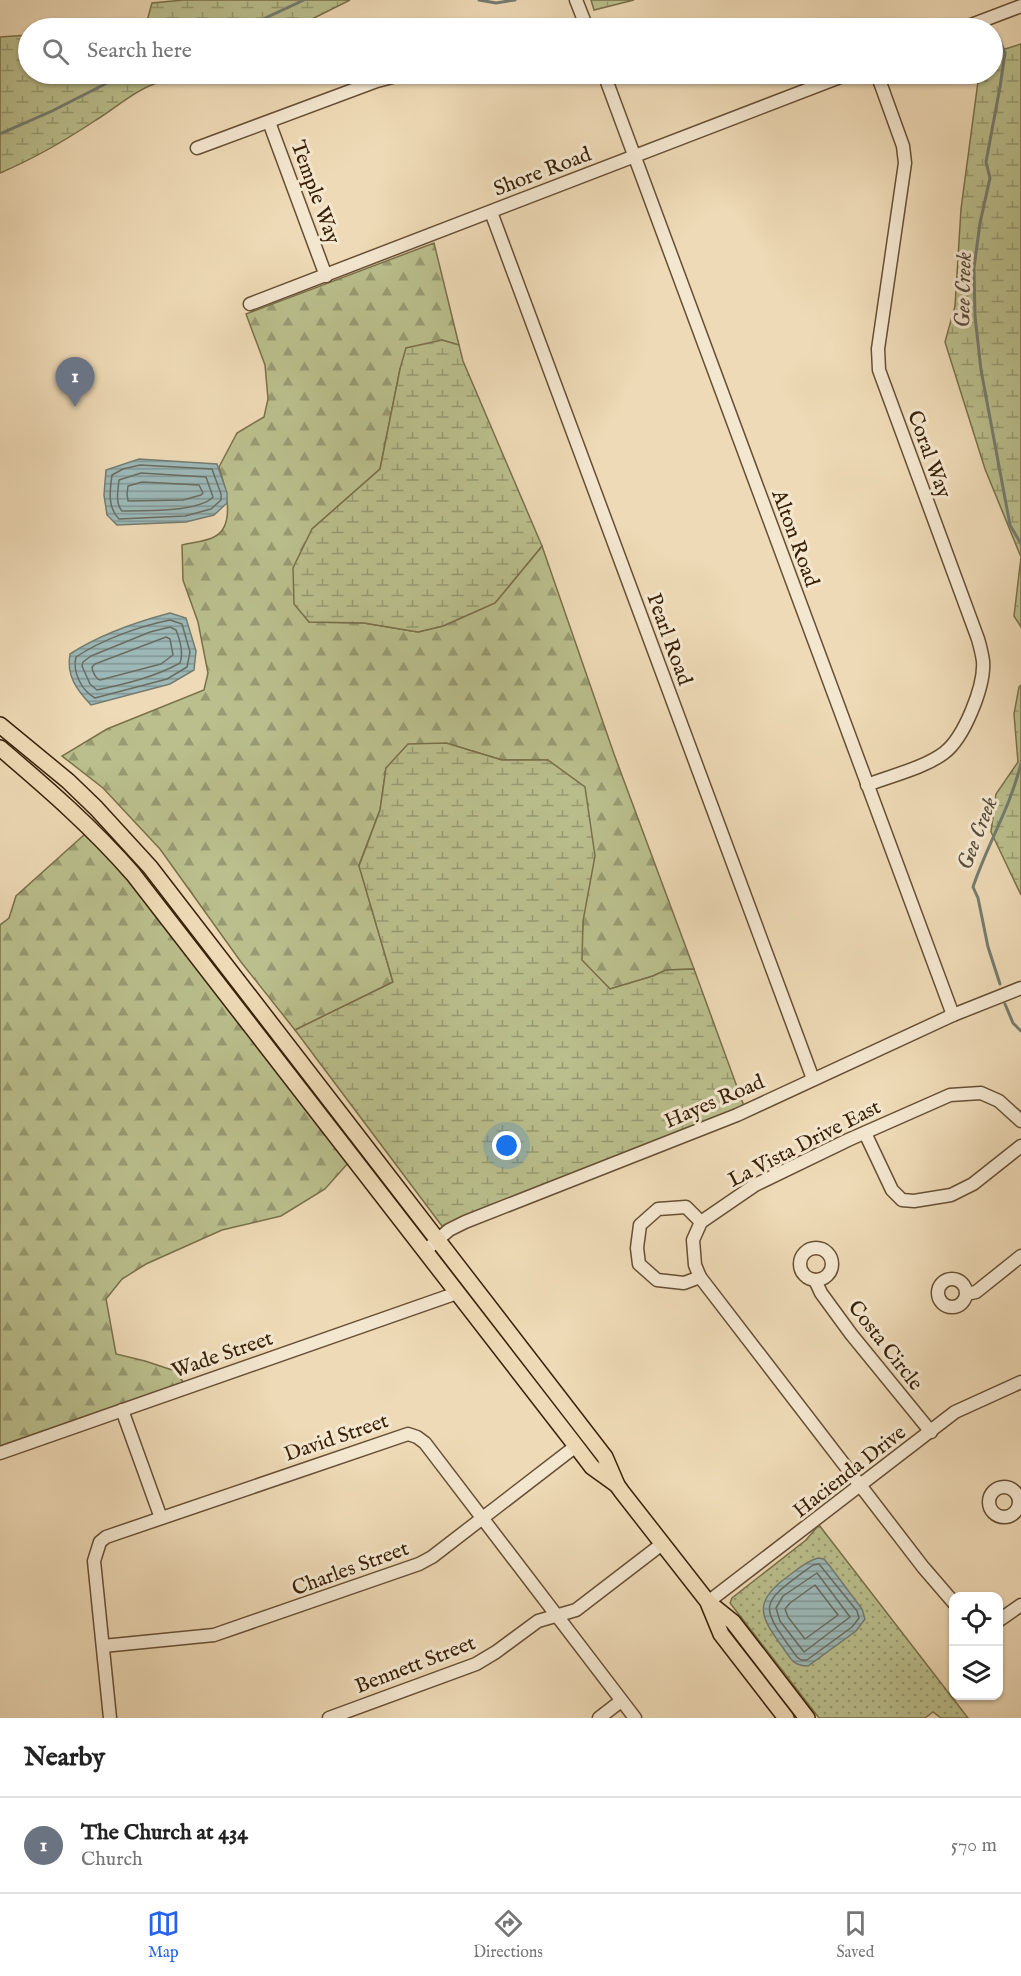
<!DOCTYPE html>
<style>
body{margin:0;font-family:"IM FELL English",serif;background:#f2f2f2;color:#222}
.controls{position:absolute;right:18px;bottom:18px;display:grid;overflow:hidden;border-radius:12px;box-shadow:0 2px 4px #0004}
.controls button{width:54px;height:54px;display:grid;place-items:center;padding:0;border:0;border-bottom:2px solid #e0e0e0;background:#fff;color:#222;font:30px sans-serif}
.you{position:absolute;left:507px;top:1146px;width:21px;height:21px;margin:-15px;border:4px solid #fff;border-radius:50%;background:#1a73e8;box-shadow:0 0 0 9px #1a73e833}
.badge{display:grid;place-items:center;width:39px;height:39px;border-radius:50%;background:#2563eb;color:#fff;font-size:20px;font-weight:700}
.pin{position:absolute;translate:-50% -50px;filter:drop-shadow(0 2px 3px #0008)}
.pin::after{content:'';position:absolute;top:32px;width:21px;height:18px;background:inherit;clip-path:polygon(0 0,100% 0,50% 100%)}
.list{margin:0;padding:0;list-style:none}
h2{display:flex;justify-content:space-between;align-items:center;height:78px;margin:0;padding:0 24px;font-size:26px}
h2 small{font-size:20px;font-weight:400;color:#767676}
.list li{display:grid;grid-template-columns:39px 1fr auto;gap:18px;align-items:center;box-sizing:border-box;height:96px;padding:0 24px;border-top:2px solid #e0e0e0}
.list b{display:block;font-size:22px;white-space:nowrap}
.list p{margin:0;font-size:20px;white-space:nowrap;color:#767676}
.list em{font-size:20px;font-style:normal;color:#767676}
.icon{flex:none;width:33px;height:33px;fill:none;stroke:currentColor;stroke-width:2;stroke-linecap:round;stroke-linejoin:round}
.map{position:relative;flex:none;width:1021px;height:1718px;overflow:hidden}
.search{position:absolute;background:#fff;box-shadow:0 2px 4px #0004;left:18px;right:18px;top:18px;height:66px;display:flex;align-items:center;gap:15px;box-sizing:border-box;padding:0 21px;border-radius:33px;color:#767676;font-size:22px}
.sheet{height:174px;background:#fff}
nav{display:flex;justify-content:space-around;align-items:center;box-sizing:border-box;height:84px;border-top:2px solid #e0e0e0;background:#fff;font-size:16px;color:#767676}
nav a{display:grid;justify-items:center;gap:3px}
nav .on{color:#2563eb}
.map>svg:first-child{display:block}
.grass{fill:url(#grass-dots);stroke:#7a704a;stroke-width:1.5}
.forest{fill:url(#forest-firs);stroke:#7a704a;stroke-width:1.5}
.wetland{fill:url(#wetland-marsh);stroke:#7a704a;stroke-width:1.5}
.water{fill:url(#water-rules);stroke:#747c71;stroke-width:1.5}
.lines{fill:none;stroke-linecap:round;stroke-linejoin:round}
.shore{stroke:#6a6c60;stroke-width:1.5}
.stream{stroke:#747c71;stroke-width:3}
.minor-casing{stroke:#664f34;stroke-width:15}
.major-casing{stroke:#392108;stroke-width:18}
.minor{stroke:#f4e7d0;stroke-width:12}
.major{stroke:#eedab6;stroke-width:15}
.labels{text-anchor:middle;stroke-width:6;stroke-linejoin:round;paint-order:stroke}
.street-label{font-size:21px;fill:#392108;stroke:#f4e7d0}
.water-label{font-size:22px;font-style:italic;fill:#574e3d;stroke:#f4e7d0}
</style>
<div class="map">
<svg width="1021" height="1718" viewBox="0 0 1021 1718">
<defs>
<pattern id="grass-dots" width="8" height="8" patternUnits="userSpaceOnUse" patternTransform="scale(1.5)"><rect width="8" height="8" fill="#babf8d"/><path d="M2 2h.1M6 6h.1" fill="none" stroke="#989b71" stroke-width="1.8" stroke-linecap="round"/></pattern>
<pattern id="forest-firs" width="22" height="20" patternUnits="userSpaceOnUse" patternTransform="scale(1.5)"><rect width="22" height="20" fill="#babf8d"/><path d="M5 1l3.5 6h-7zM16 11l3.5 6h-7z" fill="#989b71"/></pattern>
<pattern id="wetland-marsh" width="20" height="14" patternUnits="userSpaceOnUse" patternTransform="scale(1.5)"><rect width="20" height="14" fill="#babf8d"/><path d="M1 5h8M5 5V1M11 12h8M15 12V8" fill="none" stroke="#989b71"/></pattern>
<pattern id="water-rules" width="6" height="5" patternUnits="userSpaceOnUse" patternTransform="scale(1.5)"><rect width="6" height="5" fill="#9cb8b7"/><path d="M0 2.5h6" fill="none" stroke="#809593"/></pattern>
</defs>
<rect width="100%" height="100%" fill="#eedab6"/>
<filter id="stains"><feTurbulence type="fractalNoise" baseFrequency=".00333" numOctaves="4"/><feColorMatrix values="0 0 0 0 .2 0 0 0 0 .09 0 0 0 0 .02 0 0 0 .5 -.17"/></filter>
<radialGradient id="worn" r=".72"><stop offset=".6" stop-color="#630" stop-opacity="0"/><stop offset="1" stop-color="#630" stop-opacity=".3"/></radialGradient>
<!-- grass -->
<path class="grass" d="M819,1525l149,193h-27l-8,-6 -8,6h-106l-89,-115 2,-5 74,-58z"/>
<!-- forest -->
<g class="forest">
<path d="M434,243l25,102 -17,-5 -42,29 -20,100 -68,60 -3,93 55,1 54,9 25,-6 52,-23 47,-57 72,208 80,215 -28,1 -13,6 -43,13 -29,-29 2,-39 -35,-161h-46l-56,-17 -60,25 -6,42 -21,55 34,117 -98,48 -54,-68 -81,-113 -57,-61 -41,-32 45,-27 97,-39 4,-17 -10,-51 -15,-42 -1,-35c10,-3 23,-3 32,-8 23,-11 11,-51 5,-70l18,-34 27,-16 4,-18 -3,-34 -19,-51z"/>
<path d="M85,834l35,34 229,294 -24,27 -44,27 -59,14 -76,34 -24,15 -16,20 10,55 29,7 30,10 9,12 -184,65v-523l9,-7 7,-22z"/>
</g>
<!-- wetland -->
<g class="wetland">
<path d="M183,0h167l-38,19 -14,9h-153l7,-25z"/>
<path d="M591,0h43l-40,10z"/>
<path d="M28,35v39h204l-14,9c-21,-2 -43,-6 -64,1 -22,8 -38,24 -58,36 -30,20 -63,39 -96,53v-136z"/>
<path d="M1021,44v583l-7,-11 7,-59 -36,-88 -40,-127 10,-36 6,-97 18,-135h13l1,-15 9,-9z"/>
<path d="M442,340l17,5 4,16 79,185 -47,57 -52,23 -25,6 -54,-9 -55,-1 -15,-18 -1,-36 19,-39 68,-60 20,-100 6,-21z"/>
<path d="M1021,685v210l-30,-63 5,-38 22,-32 -4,-48 5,-27z"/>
<path d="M446,743l56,17h46l37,27 10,69 -12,65 -1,39 28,29 43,-13 13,-6 28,-1 50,137 -302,120 -147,-196 98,-48 -34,-116 21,-56 6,-42 22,-24z"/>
</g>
<!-- water -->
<g class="water">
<path d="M139,459l78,5 10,29v10l-13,12 -28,7 -69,3 -10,-10 -3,-20 2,-25z"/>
<path d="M170,613l16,5 10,33 -2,19 -24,14 -79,21c-14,-15 -25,-29 -21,-51 29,-19 66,-32 100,-41z"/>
<path d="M818,1558l6,1 5,6 33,44 3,10 -9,12 -48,35c-16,0 -18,-9 -27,-21 -22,-30 -27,-44 6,-68 10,-7 19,-16 31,-19z"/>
</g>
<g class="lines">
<!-- shore -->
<g class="shore">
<path d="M140,465l72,4 9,25v6l-10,9 -26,7 -66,3c-12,-12 -9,-29 -7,-44l11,-6z"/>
<path d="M141,473l65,4 7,20c-14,15 -69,14 -91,14 -7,-8 -4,-21 -3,-31z"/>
<path d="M142,482l57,3 4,8 -2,2 -18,5 -55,1 -1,-7 1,-8z"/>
<path d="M170,620l12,4 8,28 -3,15 -20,12 -72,19c-13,-7 -23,-26 -19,-41 25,-17 64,-31 94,-37z"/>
<path d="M170,627l6,3c4,10 8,22 4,33 -25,14 -55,21 -83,27l-7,-6 -8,-18 1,-4 8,-6 59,-24z"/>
<path d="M166,637l4,2 3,16 -12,9 -61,16c-4,-1 -8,-9 -8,-13l3,-3z"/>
<path d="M819,1564l38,47 2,7 -7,9 -45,33h-6l-4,-3c-40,-55 -38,-52 16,-92z"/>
<path d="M817,1573l33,44 -46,35 -24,-31 -4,-13 7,-12z"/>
<path d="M815,1585l23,30 -33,24 -17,-22 -3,-8 5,-6z"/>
</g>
<!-- stream -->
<g class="stream">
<path d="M479,0l17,3 19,-3"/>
<path d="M244,28l60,-28"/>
<path d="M998,36l7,17 -5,34 -14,75 4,16 -10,45 -6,45 1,48 6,54 29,155 11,19"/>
<path d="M0,134l52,-23 65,-33 15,-4"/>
<path d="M1000,984l-12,-37 -10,-49 -5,-11c14,-42 38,-81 48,-124"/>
<path d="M1005,1004l8,19 8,8"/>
</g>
<!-- minor casing -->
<g class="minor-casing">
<g id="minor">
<path d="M576,0l11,28"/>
<path d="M963,28l58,-22"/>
<path d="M604,74l349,941"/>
<path d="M269,122l57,154"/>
<path d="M197,148l180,-67 19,-5 37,-2"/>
<path d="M491,212l322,867"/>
<path d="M250,304l598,-230"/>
<path d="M867,785c23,-9 57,-17 77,-32 20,-15 41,-67 39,-92 -1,-7 -3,-15 -5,-22l-99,-269 -1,-21 27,-186 -2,-17 -26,-72"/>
<path d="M865,1133l27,57 10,10 12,1 37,-6 22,-11 48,-38"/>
<circle cx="816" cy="1264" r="16"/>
<path d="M425,1251l24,-21 16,-8 272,-107 216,-100 68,-27"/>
<path d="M700,1277l-16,6 -27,-3 -18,-16 -2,-16 3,-23 18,-16 28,-2 15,15"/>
<circle cx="952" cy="1293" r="14"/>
<path d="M815,1280l6,13 30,41 80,98"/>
<path d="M966,1294l10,-2 45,-36"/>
<path d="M122,1410l39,108"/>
<path d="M0,1453l457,-160"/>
<circle cx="1004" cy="1502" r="15"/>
<path d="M708,1602l247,-190 66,-30"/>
<path d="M954,1603l-31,-36 -223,-290 -5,-12 -2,-25 8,-18 54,-37 93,-45 102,-45 31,-2 18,8 22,20"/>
<path d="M998,1621l23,-16"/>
<path d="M103,1646l111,-11 205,-71 13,-7 144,-111"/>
<path d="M110,1718l-16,-157 6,-19 6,-5 302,-103 9,3 8,6 210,275"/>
<path d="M329,1718l147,-54 20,-12 42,-31 38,-11 86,-66"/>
<path d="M599,1718l22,-17"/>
</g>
</g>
<!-- major casing -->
<g class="major-casing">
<g id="major">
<path d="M0,725l68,56 28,27 54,59 455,590 12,28 5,7 86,110 25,20 74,96"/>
<path d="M0,748c47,40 92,79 133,126l443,572 16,21 25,18"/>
<path d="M709,1605l12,29 65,84"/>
</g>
</g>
<!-- minor -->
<use href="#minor" class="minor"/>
<!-- major -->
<use href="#major" class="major"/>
</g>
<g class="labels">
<!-- street labels -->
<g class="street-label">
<text transform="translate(542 171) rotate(-21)" y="7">Shore Road</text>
<text transform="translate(316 192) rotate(70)" y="7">Temple Way</text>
<text transform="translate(930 454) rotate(70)" y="7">Coral Way</text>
<text transform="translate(796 538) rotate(70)" y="7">Alton Road</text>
<text transform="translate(670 639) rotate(70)" y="7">Pearl Road</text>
<text transform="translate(714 1101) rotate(-23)" y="7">Hayes Road</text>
<text transform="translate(804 1143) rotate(-27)" y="7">La Vista Drive East</text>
<text transform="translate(886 1345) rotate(52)" y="7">Costa Circle</text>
<text transform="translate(222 1354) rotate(-19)" y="7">Wade Street</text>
<text transform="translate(336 1437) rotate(-19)" y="7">David Street</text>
<text transform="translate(849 1471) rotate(-38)" y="7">Hacienda Drive</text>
<text transform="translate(350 1568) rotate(-20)" y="7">Charles Street</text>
<text transform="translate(415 1664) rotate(-21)" y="7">Bennett Street</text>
</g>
<!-- water labels -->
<g class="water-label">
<text transform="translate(962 290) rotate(-89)" y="8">Gee Creek</text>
<text transform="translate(976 833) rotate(-69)" y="8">Gee Creek</text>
</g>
</g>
<rect width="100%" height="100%" filter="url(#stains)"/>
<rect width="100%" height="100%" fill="url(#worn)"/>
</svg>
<div class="controls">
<button><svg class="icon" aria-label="locate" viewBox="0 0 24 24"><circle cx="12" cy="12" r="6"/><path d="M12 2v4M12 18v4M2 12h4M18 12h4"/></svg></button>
<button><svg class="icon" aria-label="layers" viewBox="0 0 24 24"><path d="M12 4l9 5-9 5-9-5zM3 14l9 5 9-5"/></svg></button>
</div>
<div class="you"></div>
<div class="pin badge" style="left:75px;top:407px;background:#6b7280">1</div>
<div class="search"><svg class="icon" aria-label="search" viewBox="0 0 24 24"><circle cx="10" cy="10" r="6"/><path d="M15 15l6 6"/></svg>Search here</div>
</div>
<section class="sheet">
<h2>Nearby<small></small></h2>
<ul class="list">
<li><span class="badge" style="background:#6b7280">1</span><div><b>The Church at 434</b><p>Church</p></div><em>570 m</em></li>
</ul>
</section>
<nav>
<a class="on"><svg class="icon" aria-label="map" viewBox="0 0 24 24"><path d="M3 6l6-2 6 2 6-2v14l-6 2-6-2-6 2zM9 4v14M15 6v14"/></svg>Map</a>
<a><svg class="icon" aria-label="directions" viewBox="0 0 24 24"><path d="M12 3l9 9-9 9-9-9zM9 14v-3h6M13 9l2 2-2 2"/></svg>Directions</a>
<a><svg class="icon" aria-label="saved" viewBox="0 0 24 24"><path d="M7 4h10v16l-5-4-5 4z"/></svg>Saved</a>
</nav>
